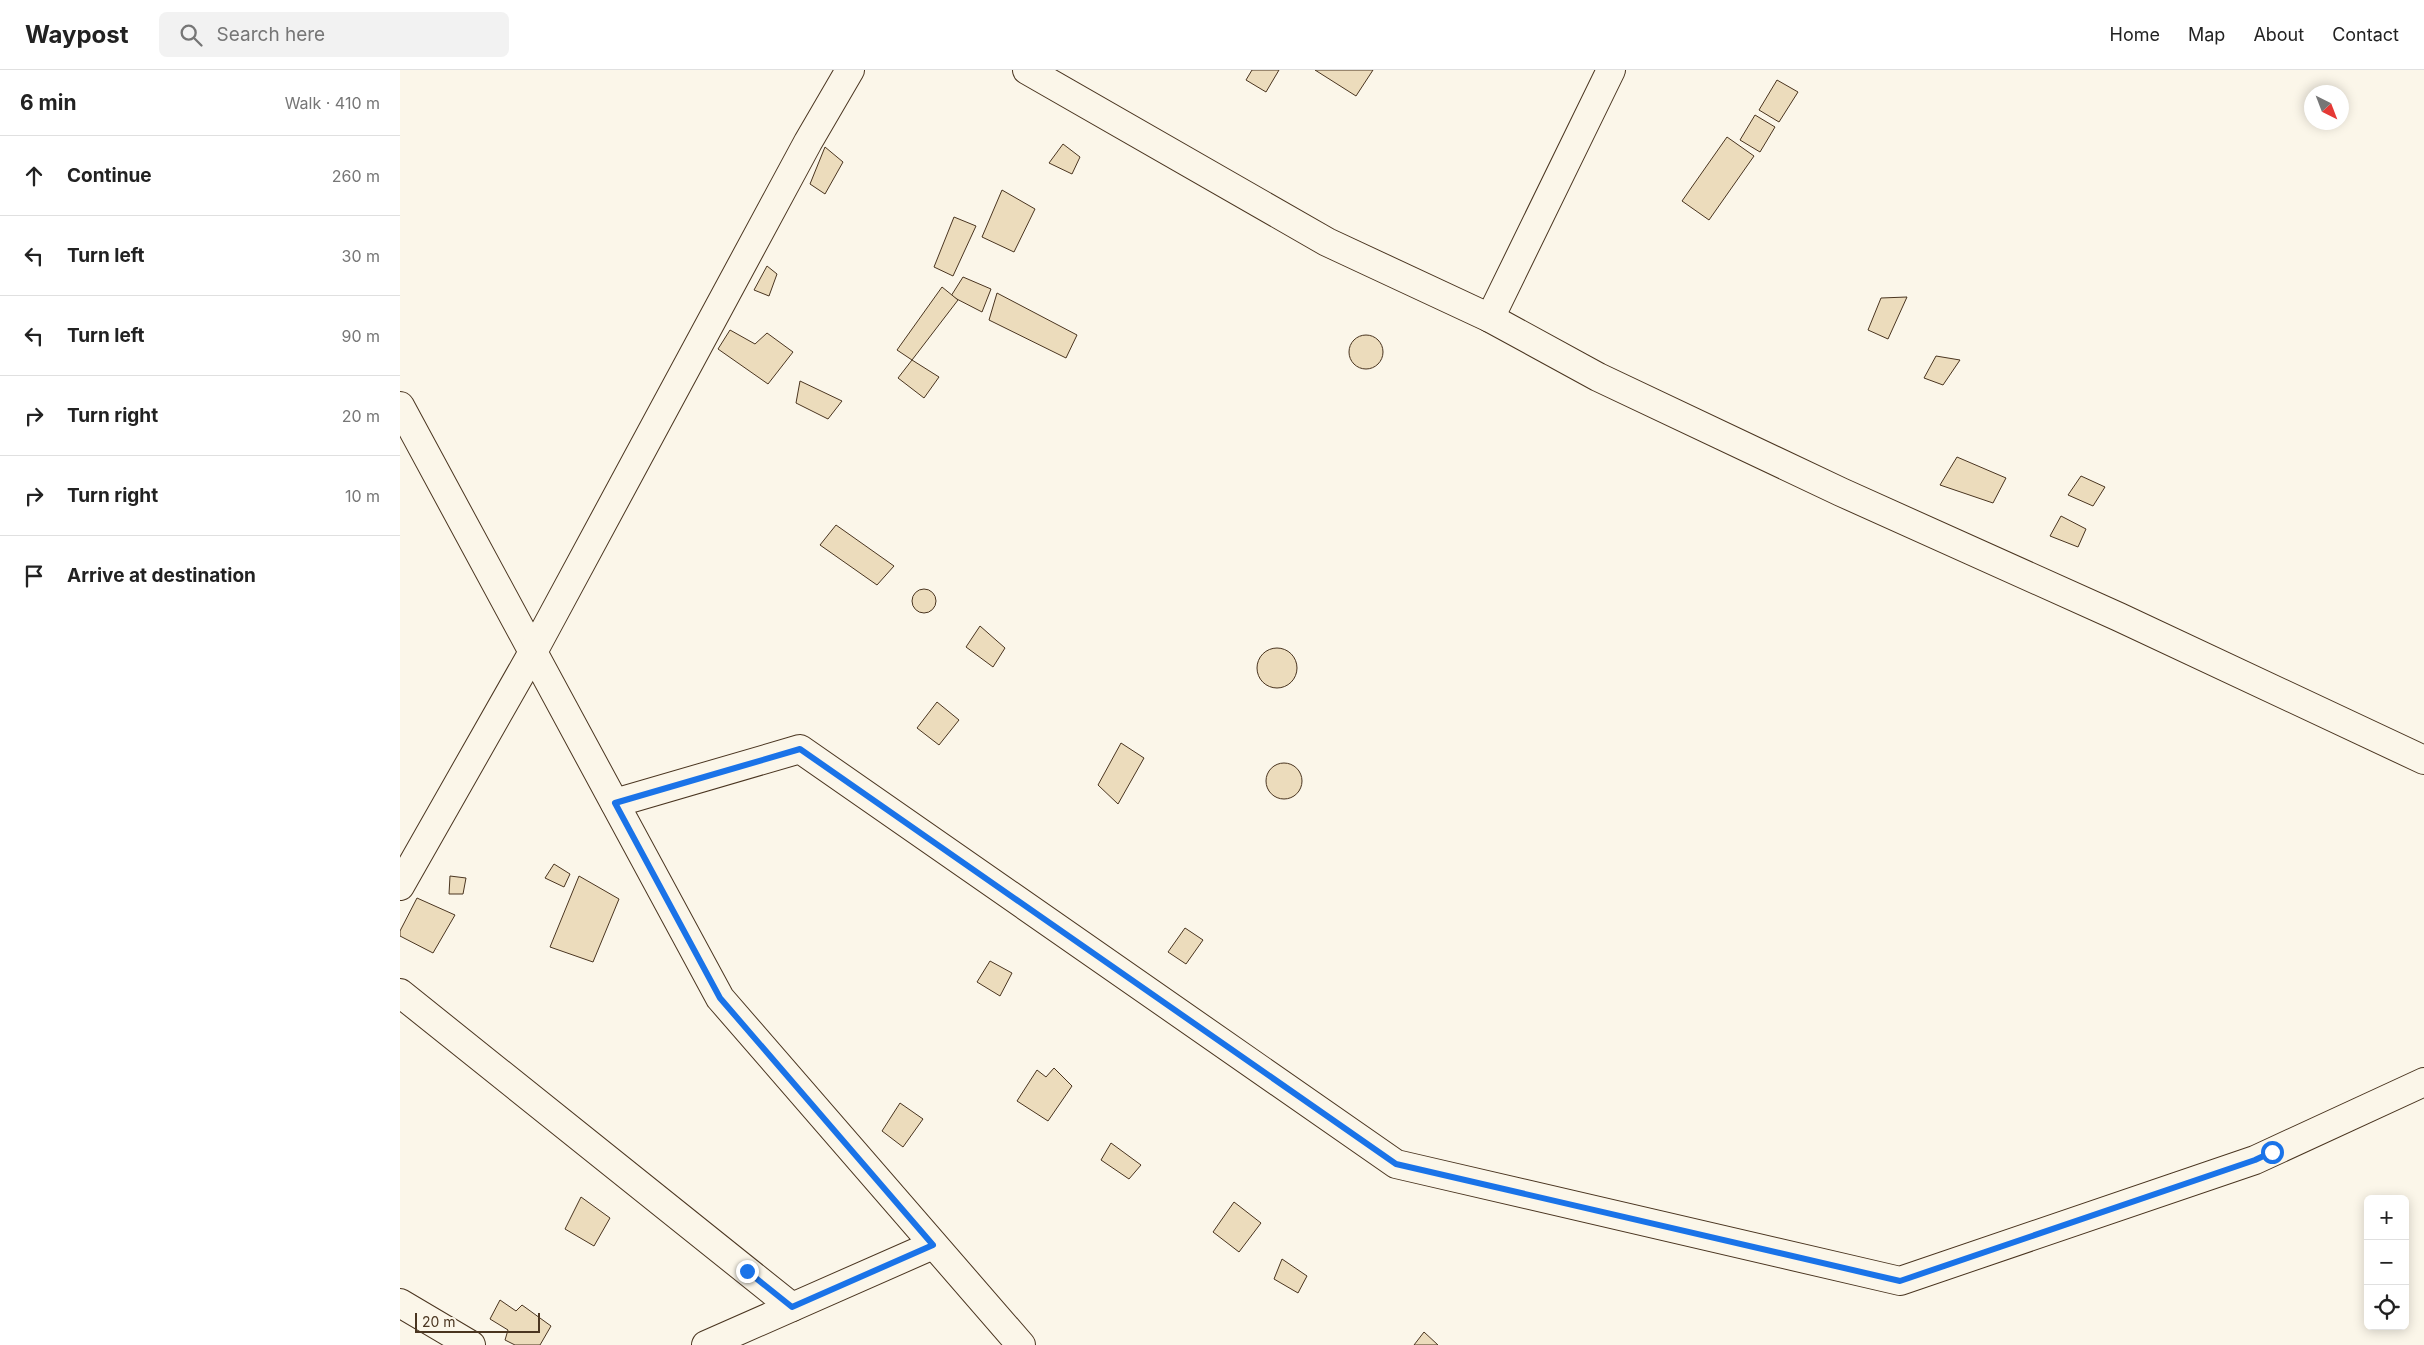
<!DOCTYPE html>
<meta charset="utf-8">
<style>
body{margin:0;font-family:Inter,sans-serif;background:#f2f2f2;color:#222}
.controls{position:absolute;right:15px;bottom:15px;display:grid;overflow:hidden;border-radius:8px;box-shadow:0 2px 12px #0003}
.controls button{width:45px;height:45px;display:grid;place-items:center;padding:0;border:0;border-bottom:1px solid #e0e0e0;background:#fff;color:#222;font:25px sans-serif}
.compass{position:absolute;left:1904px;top:15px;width:45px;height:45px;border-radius:50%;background:#fff;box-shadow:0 2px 12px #0003;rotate:138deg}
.scale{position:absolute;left:15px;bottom:12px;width:125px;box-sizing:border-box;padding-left:5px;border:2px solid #4a3520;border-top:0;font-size:14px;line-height:18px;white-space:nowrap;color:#4a3520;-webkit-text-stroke:4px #fbf6e9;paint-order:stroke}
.stop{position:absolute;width:15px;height:15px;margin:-11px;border:4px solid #1a73e8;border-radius:50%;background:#fff}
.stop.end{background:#1a73e8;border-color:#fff;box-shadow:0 1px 5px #0008}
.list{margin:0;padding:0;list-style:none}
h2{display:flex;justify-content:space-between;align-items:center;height:65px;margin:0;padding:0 20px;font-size:21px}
h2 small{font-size:16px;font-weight:400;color:#767676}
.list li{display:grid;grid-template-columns:32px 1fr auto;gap:15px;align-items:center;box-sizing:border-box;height:80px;padding:0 20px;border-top:1px solid #e0e0e0}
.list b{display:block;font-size:19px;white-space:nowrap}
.list em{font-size:16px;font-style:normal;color:#767676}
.icon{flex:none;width:28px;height:28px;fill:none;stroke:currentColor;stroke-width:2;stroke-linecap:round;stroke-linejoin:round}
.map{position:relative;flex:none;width:2024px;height:1275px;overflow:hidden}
header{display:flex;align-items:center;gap:30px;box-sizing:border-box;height:70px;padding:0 25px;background:#fff;border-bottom:1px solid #e0e0e0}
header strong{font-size:24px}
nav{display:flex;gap:28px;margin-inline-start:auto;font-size:18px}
.search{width:350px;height:45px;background:#f2f2f2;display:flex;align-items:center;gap:12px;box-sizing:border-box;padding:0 18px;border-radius:8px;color:#767676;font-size:19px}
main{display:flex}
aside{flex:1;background:#fff}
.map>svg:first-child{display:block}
.building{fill:#ecdcbc;stroke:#4a3520}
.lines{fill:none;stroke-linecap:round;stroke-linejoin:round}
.minor-casing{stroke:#4a3520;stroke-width:30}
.primary-casing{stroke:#4a3520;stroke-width:30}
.minor{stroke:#fbf6e9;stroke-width:28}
.primary{stroke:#fbf6e9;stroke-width:28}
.route{stroke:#1a73e8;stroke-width:6}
</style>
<header>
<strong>Waypost</strong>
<div class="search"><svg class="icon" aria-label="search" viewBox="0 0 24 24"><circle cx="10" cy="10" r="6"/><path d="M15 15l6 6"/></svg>Search here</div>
<nav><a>Home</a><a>Map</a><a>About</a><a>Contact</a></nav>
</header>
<main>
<aside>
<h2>6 min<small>Walk · 410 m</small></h2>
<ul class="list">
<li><svg class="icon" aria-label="ahead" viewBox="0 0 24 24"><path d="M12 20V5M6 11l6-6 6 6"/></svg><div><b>Continue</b></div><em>260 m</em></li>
<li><svg class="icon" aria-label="left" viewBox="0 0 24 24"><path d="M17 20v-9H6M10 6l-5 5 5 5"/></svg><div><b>Turn left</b></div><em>30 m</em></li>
<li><svg class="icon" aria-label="left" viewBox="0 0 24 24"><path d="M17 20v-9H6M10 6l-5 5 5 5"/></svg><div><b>Turn left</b></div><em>90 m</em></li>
<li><svg class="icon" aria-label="right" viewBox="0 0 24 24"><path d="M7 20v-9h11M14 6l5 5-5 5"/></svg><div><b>Turn right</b></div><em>20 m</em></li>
<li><svg class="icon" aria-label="right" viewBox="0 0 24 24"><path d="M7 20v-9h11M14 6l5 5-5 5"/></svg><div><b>Turn right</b></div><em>10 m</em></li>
<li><svg class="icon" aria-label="arrive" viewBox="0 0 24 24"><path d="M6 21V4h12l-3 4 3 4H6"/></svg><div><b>Arrive at destination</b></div></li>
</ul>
</aside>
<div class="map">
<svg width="2024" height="1275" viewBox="0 0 2024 1275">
<rect width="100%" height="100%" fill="#fbf6e9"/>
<!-- building -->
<g class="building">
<path d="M852,0h27l-13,22 -20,-12z"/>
<path d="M915,0h58l-17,26z"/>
<path d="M1377,10l21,12 -19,30 -20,-12z"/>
<path d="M1355,45l20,12 -15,25 -20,-12z"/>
<path d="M1327,67l27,19 -45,64 -27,-19z"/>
<path d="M663,74l17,13 -8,17 -23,-11z"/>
<path d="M425,77l18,15 -18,32 -15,-10z"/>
<path d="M602,120l33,19 -21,43 -32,-15z"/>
<path d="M554,147l22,9 -23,50 -19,-9z"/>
<path d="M367,196l10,8 -8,22 -15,-6z"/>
<path d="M563,207l28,12 -9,23 -31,-16z"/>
<path d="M542,217l16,13 -46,60 -15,-10z"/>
<path d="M597,223l80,42 -11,23 -77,-38z"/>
<path d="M1507,227l-19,42 -20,-9 13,-32z"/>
<path d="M330,260l25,14 12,-11 26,19 -25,32 -50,-35z"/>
<circle cx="966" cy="282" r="17"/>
<path d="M1536,286l24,4 -17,25 -19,-7z"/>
<path d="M512,290l27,17 -15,21 -26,-20z"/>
<path d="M400,311l42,20 -14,18 -32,-16z"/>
<path d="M1557,387l49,21 -13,25 -53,-18z"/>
<path d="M1681,406l24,11 -12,19 -25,-11z"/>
<path d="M1661,446l25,13 -8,18 -28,-11z"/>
<path d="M436,455l58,41 -17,19 -57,-40z"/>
<circle cx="524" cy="531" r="12"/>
<path d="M580,556l25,22 -12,19 -27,-20z"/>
<circle cx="877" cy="598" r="20"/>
<path d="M537,632l22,18 -20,25 -22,-17z"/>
<path d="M721,673l23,15 -26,46 -20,-19z"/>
<circle cx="884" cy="711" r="18"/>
<path d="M154,794l16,10 -6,13 -19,-9z"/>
<path d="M50,806l16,2 -3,16h-14z"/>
<path d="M179,806l40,23 -26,63 -43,-15z"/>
<path d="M17,828l38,17 -22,38 -33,-17v-5z"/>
<path d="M785,858l18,12 -17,24 -18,-12z"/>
<path d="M590,891l22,12 -12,23 -23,-14z"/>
<path d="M654,998l18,18 -24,35 -31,-20 20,-31 9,7z"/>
<path d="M500,1033l23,16 -20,28 -21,-16z"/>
<path d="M711,1073l30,22 -12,14 -28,-19z"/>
<path d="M181,1127l29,21 -16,28 -29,-17z"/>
<path d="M834,1132l27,21 -22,29 -26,-20z"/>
<path d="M882,1189l25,17 -9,17 -24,-14z"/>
<path d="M100,1230l16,11 6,-6 29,21 -11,19h-25l-10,-5 3,-10 -18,-11z"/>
<path d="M1024,1262l14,13h-24z"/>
</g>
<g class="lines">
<!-- minor casing -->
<g class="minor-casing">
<g id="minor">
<path d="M1090,248l121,-248"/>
<path d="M0,336l320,592 301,347"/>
<path d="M215,733l185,-54 596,415 504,117 355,-121 169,-78"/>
<path d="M0,816l133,-234 275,-510 42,-72"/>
<path d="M0,923l392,314"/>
<path d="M0,1233l71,42"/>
<path d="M306,1275l227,-100"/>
</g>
</g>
<!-- primary casing -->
<g class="primary-casing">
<path id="primary" d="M627,0l300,172 163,76 108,59 243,115 278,125 305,143"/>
</g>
<!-- minor -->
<use href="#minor" class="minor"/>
<!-- primary -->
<use href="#primary" class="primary"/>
</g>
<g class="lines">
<!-- route -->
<path class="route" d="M347,1201l45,36 141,-62 -213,-247 -105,-195 185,-54 596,415 504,117 355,-121 17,-8"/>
</g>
</svg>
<div class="controls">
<button>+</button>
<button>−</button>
<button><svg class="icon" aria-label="locate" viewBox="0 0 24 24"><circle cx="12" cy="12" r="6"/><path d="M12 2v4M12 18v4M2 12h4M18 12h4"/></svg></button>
</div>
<svg class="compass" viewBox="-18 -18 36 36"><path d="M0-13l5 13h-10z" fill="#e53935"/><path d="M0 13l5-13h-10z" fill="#767676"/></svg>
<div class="scale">20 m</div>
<div class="stop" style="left:1872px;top:1082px"></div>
<div class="stop end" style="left:347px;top:1201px"></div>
</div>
</main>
